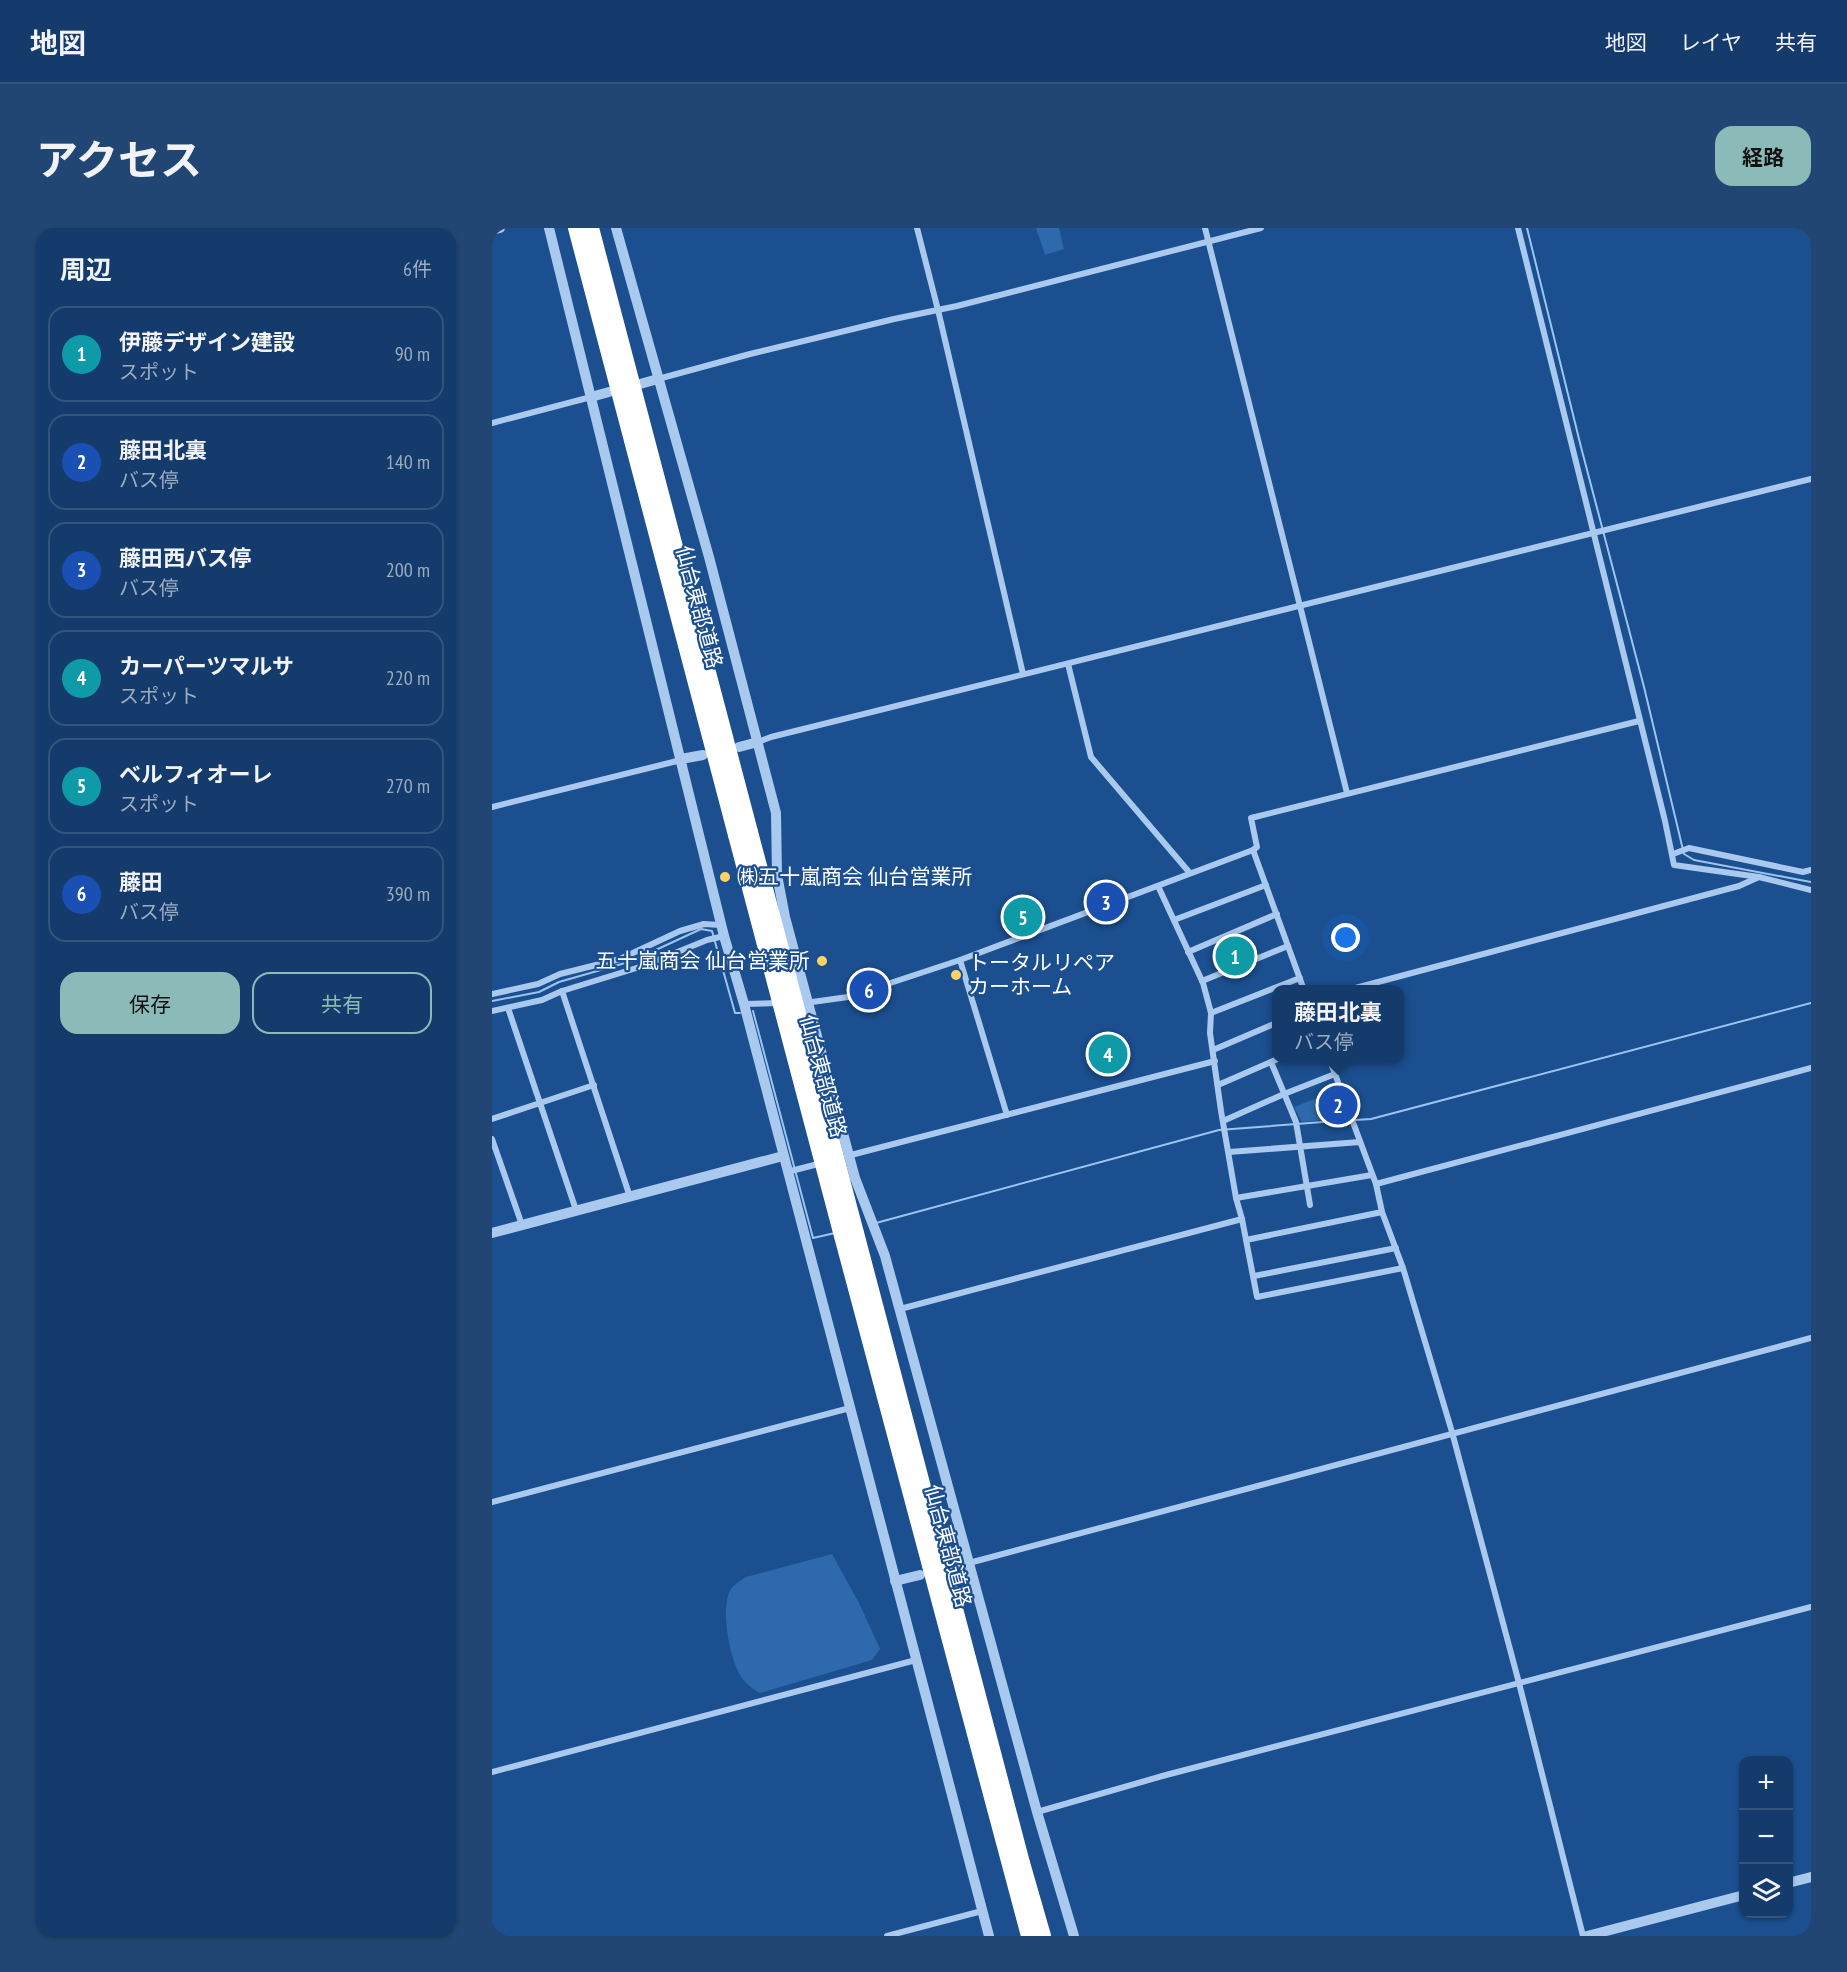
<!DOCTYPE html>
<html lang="ja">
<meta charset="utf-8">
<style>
body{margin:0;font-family:"PT Sans Narrow","Noto Sans JP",sans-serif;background:#214673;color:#f1f3f6}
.controls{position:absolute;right:18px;bottom:18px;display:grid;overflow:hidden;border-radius:12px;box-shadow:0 2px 4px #0004}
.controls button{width:54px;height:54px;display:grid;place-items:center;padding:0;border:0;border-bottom:2px solid #33557e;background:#143b6b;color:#f1f3f6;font:30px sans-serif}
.you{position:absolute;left:854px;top:710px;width:21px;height:21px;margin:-15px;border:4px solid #fff;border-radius:50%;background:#1a73e8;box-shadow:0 0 0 9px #1a73e833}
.badge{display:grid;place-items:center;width:39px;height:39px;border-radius:50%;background:#8bbbb9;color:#fff;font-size:20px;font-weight:700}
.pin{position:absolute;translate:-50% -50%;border:3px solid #fff;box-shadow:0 2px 6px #0006}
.popup{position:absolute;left:780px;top:757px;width:132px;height:78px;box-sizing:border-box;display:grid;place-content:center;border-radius:12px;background:#143b6b;filter:drop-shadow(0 2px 4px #0005);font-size:20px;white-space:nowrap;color:#9dadc1}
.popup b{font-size:22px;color:#f1f3f6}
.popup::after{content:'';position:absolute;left:50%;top:100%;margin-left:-12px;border:12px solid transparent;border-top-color:#143b6b}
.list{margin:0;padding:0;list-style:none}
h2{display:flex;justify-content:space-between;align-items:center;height:78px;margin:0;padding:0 24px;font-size:26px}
h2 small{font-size:20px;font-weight:400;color:#9dadc1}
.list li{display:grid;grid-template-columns:39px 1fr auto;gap:18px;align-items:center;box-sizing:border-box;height:96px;margin:0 12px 12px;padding:0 12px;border:2px solid #33557e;border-radius:18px}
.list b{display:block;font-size:22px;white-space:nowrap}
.list p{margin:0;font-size:20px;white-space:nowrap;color:#9dadc1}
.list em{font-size:20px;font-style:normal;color:#9dadc1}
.actions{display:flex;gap:12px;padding:18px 24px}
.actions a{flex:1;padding:14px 0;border:2px solid #8bbbb9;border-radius:18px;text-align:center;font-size:21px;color:#8bbbb9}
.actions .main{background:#8bbbb9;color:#111}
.icon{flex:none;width:33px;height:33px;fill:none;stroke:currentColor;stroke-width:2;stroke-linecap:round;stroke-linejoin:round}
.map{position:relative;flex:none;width:1319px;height:1708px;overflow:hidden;border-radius:18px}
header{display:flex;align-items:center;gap:36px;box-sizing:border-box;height:84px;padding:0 30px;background:#143b6b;border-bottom:2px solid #33557e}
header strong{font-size:28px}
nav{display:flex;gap:33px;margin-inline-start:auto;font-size:21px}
.intro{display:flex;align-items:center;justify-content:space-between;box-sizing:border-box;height:144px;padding:0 36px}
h1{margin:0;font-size:42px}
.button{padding:15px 27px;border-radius:18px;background:#8bbbb9;color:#111;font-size:21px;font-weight:700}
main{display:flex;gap:36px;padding:0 36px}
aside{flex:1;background:#143b6b;border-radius:18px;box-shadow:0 2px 4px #0004}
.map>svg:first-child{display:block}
.green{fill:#2e69ad}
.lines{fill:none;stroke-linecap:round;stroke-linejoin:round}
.stream{stroke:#9cc4f0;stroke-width:2}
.minor{stroke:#a9c9ee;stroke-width:6}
.tertiary{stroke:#a9c9ee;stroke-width:10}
.motorway{stroke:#fff;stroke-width:16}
.motorway-bridge{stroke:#fff;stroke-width:16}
.poi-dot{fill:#ffd166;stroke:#1b4f8f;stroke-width:2}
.labels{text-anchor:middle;stroke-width:4.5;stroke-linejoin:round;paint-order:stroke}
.street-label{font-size:21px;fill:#fff;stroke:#1b4f8f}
.poi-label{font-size:21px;fill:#fff;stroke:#1b4f8f;text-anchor:start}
</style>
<header>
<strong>地図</strong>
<nav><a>地図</a><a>レイヤ</a><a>共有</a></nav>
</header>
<div class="intro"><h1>アクセス</h1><a class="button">経路</a></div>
<main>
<aside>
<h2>周辺<small>6件</small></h2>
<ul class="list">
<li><span class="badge" style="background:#0f9aa8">1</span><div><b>伊藤デザイン建設</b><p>スポット</p></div><em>90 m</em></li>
<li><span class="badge" style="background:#1a4fb4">2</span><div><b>藤田北裏</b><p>バス停</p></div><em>140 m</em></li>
<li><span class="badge" style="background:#1a4fb4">3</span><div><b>藤田西バス停</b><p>バス停</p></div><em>200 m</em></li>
<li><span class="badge" style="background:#0f9aa8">4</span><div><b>カーパーツマルサ</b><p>スポット</p></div><em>220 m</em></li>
<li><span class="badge" style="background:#0f9aa8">5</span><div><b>ベルフィオーレ</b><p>スポット</p></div><em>270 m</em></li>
<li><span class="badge" style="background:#1a4fb4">6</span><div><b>藤田</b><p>バス停</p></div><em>390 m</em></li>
</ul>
<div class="actions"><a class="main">保存</a><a>共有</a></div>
</aside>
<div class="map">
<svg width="1319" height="1708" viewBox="0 0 1319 1708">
<rect width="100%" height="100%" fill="#1b4f8f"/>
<!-- green -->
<g class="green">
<path d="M544,0h23l5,21 -19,6z"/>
<path d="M843,863l9,27 -42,4 -8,-15z"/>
<path d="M340,1326l27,49 21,46 -8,11 -112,33c-6,-3 -14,-9 -18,-15 -12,-17 -20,-62 -14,-82 2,-9 10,-14 18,-19z"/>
</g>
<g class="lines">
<!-- stream -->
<g class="stream">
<path d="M1035,0l54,219 63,240 40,167 10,6 117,22"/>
<path d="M0,773l47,-9 20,-10 73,-21 69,-32 11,2 23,82h5"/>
<path d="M261,783l60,227 22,-5"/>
<path d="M863,892l16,-1 440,-116"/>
<path d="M384,995l343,-93 130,-10"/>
</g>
<!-- minor -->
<g class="minor">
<path d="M425,0l21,82 85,364"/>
<path d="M713,0l142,565"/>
<path d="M1026,0l147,593 9,44 85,12"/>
<path d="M166,151l92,-25 144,-35 63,-13 304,-78"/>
<path d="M0,195l99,-26"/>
<path d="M576,436l23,93 98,115"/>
<path d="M266,514l13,-5 1040,-258"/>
<path d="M0,579l189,-47"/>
<path d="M761,622l4,-3 -6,-29 388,-97"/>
<path d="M1181,626l16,-6 114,24 8,-2"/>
<path d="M666,658l45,97 8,30 -1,20 11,78 15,87"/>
<path d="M682,692l92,-35"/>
<path d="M696,724l89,-38"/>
<path d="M468,732l47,155"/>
<path d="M710,753l86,-35"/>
<path d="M856,762l391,-104 20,-9 52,13"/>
<path d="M70,763l68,206"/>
<path d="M0,766l46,-10 22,-10 60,-15 60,-28 24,-7 17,1"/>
<path d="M313,775l43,-6 112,-37 293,-110 51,140"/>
<path d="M252,776l36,-1"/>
<path d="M16,780l68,202"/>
<path d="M0,783l50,-11 20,-9 81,-25 64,-26 17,-4"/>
<path d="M719,785l89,-35"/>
<path d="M721,822l63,-27"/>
<path d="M837,830l47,126 6,28 21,56 49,164 67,251 64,253"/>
<path d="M779,834l25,60 14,83"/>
<path d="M726,857l62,-27"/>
<path d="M0,891l102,-34"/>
<path d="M731,893l61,-27 51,-20"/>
<path d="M0,911l30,86"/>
<path d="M737,924l131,-10"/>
<path d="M355,928l368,-95"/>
<path d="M295,944l35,-9"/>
<path d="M884,956l435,-116"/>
<path d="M750,991l15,78 146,-29"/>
<path d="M754,1012l136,-28"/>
<path d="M762,1048l142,-28"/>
<path d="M408,1081l342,-90 -6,-21 136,-23"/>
<path d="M0,1274l358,-94"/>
<path d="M477,1335l842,-225"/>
<path d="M0,1544l424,-112"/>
<path d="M545,1584l129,-37 645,-168"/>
<path d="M395,1708l95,-25"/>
</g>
<!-- tertiary -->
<g class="tertiary">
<path d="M57,0l175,708 20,68 245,932"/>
<path d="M124,0l93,329 67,256 1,62 8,42 70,261 30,78 152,556 37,124"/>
<path d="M0,2l8,-2"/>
<path d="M148,156l18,-5"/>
<path d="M99,169l18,-5"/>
<path d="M247,519l19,-5"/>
<path d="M189,531l22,-4"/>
<path d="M0,1005l291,-77"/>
<path d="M461,1339l16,-4"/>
<path d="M403,1353l25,-6"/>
<path d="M1296,1655l23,-6"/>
<path d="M1095,1708l157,-41"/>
</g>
<!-- motorway -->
<g class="motorway">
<path d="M84,0l160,607"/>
<path d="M99,0l159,604"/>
<path d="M364,1005l166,630 21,73"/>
<path d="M350,1008l187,700"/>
</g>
<!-- motorway-bridge -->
<g class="motorway-bridge">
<path d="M258,604l106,401"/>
<path d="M244,607l106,401"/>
</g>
</g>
<!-- markers -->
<g class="poi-dot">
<circle cx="233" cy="649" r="6"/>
<circle cx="330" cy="733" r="6"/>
<circle cx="464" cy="747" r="6"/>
</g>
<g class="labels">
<!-- street labels -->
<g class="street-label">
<text transform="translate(207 379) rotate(75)" y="7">仙台東部道路</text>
<text transform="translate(331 848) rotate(75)" y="7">仙台東部道路</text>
<text transform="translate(456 1318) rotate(75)" y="7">仙台東部道路</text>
</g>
<!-- poi labels -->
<g class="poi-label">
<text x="245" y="656">㈱五十嵐商会 仙台営業所</text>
<text x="318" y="740" text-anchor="end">五十嵐商会 仙台営業所</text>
<text x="476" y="742">トータルリペア<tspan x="476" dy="24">カーホーム</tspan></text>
</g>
</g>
</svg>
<div class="controls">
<button>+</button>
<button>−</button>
<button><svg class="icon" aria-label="layers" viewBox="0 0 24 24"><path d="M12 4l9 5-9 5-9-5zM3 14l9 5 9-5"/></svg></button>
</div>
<div class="you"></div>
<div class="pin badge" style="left:743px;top:728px;background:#0f9aa8">1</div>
<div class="pin badge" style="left:846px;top:877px;background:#1a4fb4">2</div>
<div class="popup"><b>藤田北裏</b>バス停</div>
<div class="pin badge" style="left:614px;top:674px;background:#1a4fb4">3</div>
<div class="pin badge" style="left:616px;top:826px;background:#0f9aa8">4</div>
<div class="pin badge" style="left:531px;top:689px;background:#0f9aa8">5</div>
<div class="pin badge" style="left:377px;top:762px;background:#1a4fb4">6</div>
</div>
</main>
